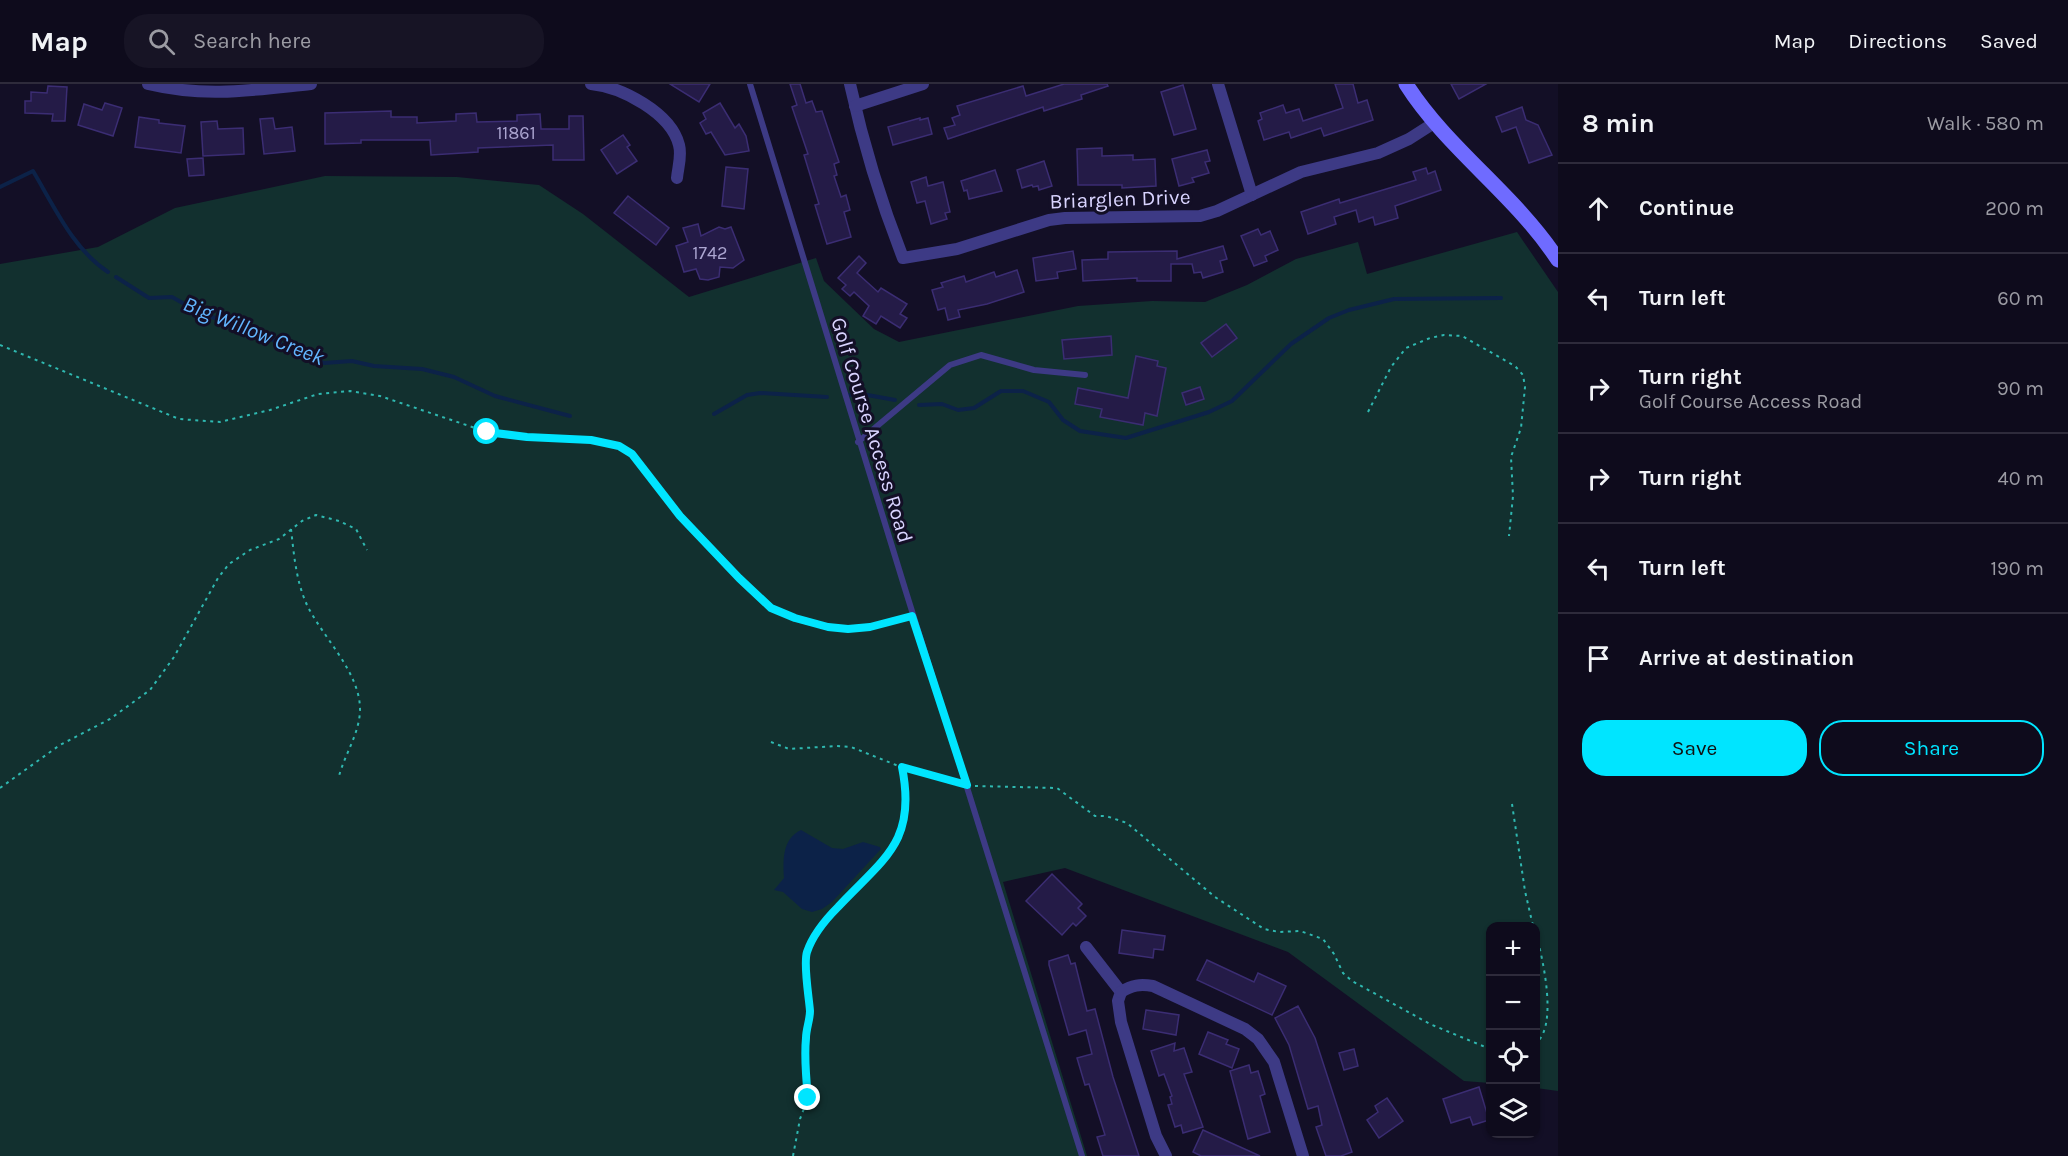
<!DOCTYPE html>
<meta charset="utf-8">
<style>
body{margin:0;font-family:Karla,sans-serif;background:#171425;color:#f1f3f6}
.controls{position:absolute;right:18px;bottom:18px;display:grid;overflow:hidden;border-radius:12px;box-shadow:0 2px 4px #0004}
.controls button{width:54px;height:54px;display:grid;place-items:center;padding:0;border:0;border-bottom:2px solid #2e2b3b;background:#0e0b1c;color:#f1f3f6;font:30px sans-serif}
.stop{position:absolute;width:18px;height:18px;margin:-14px;border:4px solid #00e5ff;border-radius:50%;background:#fff}
.stop.end{background:#00e5ff;border-color:#fff;box-shadow:0 2px 6px #0008}
.list{margin:0;padding:0;list-style:none}
h2{display:flex;justify-content:space-between;align-items:center;height:78px;margin:0;padding:0 24px;font-size:26px}
h2 small{font-size:20px;font-weight:400;color:#9b9ba3}
.list li{display:grid;grid-template-columns:39px 1fr auto;gap:18px;align-items:center;box-sizing:border-box;height:90px;padding:0 24px;border-top:2px solid #2e2b3b}
.list b{display:block;font-size:22px;white-space:nowrap}
.list p{margin:0;font-size:20px;white-space:nowrap;color:#9b9ba3}
.list em{font-size:20px;font-style:normal;color:#9b9ba3}
.actions{display:flex;gap:12px;padding:18px 24px}
.actions a{flex:1;padding:14px 0;border:2px solid #00e5ff;border-radius:24px;text-align:center;font-size:21px;color:#00e5ff}
.actions .main{background:#00e5ff;color:#111}
.icon{flex:none;width:33px;height:33px;fill:none;stroke:currentColor;stroke-width:2;stroke-linecap:round;stroke-linejoin:round}
.map{position:relative;flex:none;width:1558px;height:1072px;overflow:hidden}
header{display:flex;align-items:center;gap:36px;box-sizing:border-box;height:84px;padding:0 30px;background:#0e0b1c;border-bottom:2px solid #2e2b3b}
header strong{font-size:28px}
nav{display:flex;gap:33px;margin-inline-start:auto;font-size:21px}
.search{width:420px;height:54px;background:#171425;display:flex;align-items:center;gap:15px;box-sizing:border-box;padding:0 21px;border-radius:24px;color:#9b9ba3;font-size:22px}
main{display:flex}
aside{flex:1;background:#0e0b1c}
.map>svg:first-child{display:block}
.green{fill:#12302f}
.water{fill:#0c2248}
.lines{fill:none;stroke-linecap:round;stroke-linejoin:round}
.stream{stroke:#0c2248;stroke-width:4}
.building{fill:#241b47;stroke:#3b2d73;stroke-width:1.5}
.path{stroke:#2fb8b0;stroke-width:2;stroke-dasharray:3 4.5;stroke-linecap:butt}
.lane{stroke:#3d3a85;stroke-width:6}
.street{stroke:#3d3a85;stroke-width:12}
.secondary{stroke:#6f6bff;stroke-width:15}
.route{stroke:#00e5ff;stroke-width:8}
.labels{text-anchor:middle;stroke-width:6;stroke-linejoin:round;paint-order:stroke}
.number-label{font-size:18px;fill:#aca6d1}
.street-label{font-size:21px;fill:#d9d4ff;stroke:#130f26}
.water-label{font-size:22px;font-style:italic;fill:#62b6ff;stroke:#130f26}
</style>
<header>
<strong>Map</strong>
<div class="search"><svg class="icon" aria-label="search" viewBox="0 0 24 24"><circle cx="10" cy="10" r="6"/><path d="M15 15l6 6"/></svg>Search here</div>
<nav><a>Map</a><a>Directions</a><a>Saved</a></nav>
</header>
<main>
<div class="map">
<svg width="1558" height="1072" viewBox="0 0 1558 1072">
<rect width="100%" height="100%" fill="#130f26"/>
<!-- green -->
<path class="green" d="M325,92l132,1 82,8 44,29 106,83 127,-39 8,23 50,48 25,13 179,-36 74,-5 53,1 42,-17 49,-26 62,-17 9,32 150,-42 41,60v799l-22,-3v-162h-46v157l-26,-2 -176,-129 -223,-84 -62,14 84,274h-1087v-892l98,-17 77,-39z"/>
<!-- water -->
<path class="water" d="M801,746l31,18 11,1 20,-7 17,5 1,2 -49,53 -10,7 -10,3 -10,-3 -19,-17 -9,-2 10,-12c-1,-18 -2,-39 17,-48z"/>
<g class="lines">
<!-- stream -->
<g class="stream">
<path d="M0,103l33,-16c21,35 40,78 75,101"/>
<path d="M116,193l33,21 23,-1 32,18 47,13 37,20 36,15 28,-2 22,5 48,3 32,8 41,19 75,20"/>
<path d="M849,311l13,-1 33,6"/>
<path d="M919,321l23,-1 16,6 16,-2 27,-17h22l26,11 14,18 17,11 46,7 83,-26 23,-11 59,-57 38,-26 20,-8 45,-11 107,-1"/>
<path d="M714,330l33,-19 13,-2 67,4"/>
</g>
</g>
<!-- building -->
<g class="building">
<path d="M670,0h40l-11,18z"/>
<path d="M790,0h10l6,19 6,-2 4,11 6,-1 17,51 -5,2 3,11 -3,1 7,21 5,-2 4,15 -6,2 7,25 -24,7 -12,-39 4,-1 -15,-49 4,-1 -16,-47 5,-2z"/>
<path d="M1064,0h43l1,2 -27,9 1,4 -38,12 -1,-4 -95,32 -4,-11 11,-3 -3,-7 8,-3 -3,-9 66,-20 3,10z"/>
<path d="M1335,0h18l5,19 9,-3 6,20 -49,16 -3,-8 -30,10 -2,-6 -25,8 -6,-19 4,-2 -2,-6 23,-8 3,8 13,-4 4,12 40,-13z"/>
<path d="M1451,0h35l-27,15z"/>
<path d="M1183,1l13,44 -22,6 -13,-43z"/>
<path d="M48,2l19,1 -2,34h-13l1,-7 -28,-1v-12h6v-9l16,1z"/>
<path d="M105,19l17,5 -9,28 -35,-11 6,-21 18,6z"/>
<path d="M720,19l15,25 4,-4 7,12 3,15 -24,4 -14,-23 -5,2 -6,-11 6,-4 -3,-6z"/>
<path d="M1522,23l4,13 12,5 14,30 -23,8 -13,-36 -14,5 -6,-15z"/>
<path d="M391,27v6h26v6l39,-2v-7l20,-1 1,9 40,-1v-6l23,-1 1,15h28v-13h14l1,44h-31v-15l-75,3v4l-47,3 -1,-15h-69v3l-36,1v-31z"/>
<path d="M139,33l20,3v3l26,3 -4,27 -46,-6z"/>
<path d="M273,34l2,11 17,-2 3,24 -31,3 -4,-35z"/>
<path d="M920,34v2l8,-2 4,16 -39,11 -5,-18z"/>
<path d="M217,37l1,8 25,-1 1,26 -41,2 -2,-34z"/>
<path d="M623,51l7,10 -3,2 10,14 -20,13 -16,-24z"/>
<path d="M1102,64v8l31,-1v5l22,-1 1,27 -34,2v-3h-44l-1,-36z"/>
<path d="M1207,66l3,11 -5,1 4,11 -17,5 2,4 -15,4 -7,-27z"/>
<path d="M203,74l1,17 -15,1 -2,-17z"/>
<path d="M1044,77l8,25 -13,4 -1,-4 -5,1 -1,-2 -10,3 -5,-18z"/>
<path d="M726,83l22,2 -4,40 -22,-3z"/>
<path d="M1426,84l2,6 7,-3 6,19 -46,16 3,12 -23,7 -2,-8 -14,5 -3,-12 -22,7 2,7 -28,10 -7,-22 38,-13 1,4 76,-23 -3,-8z"/>
<path d="M995,86l7,21 -33,8 -2,-9 -3,1 -3,-10z"/>
<path d="M926,93l2,9 15,-4 7,30 -5,1 2,6 -16,5 -6,-23 -8,2 -6,-21z"/>
<path d="M628,112l41,32 -13,17 -42,-32z"/>
<path d="M698,140l3,12 18,-9 6,2 6,-2 13,33 -11,8 -13,-1 -1,10 -11,3 -8,-1 -4,-10 -12,3 -8,-26 12,-4 -5,-14z"/>
<path d="M1258,145l3,6 9,-4 8,19 -13,6 2,5 -13,5 -13,-30z"/>
<path d="M1223,162l4,13 -7,2 3,11 -20,6 -2,-6 -7,1 -2,-9h-21v17h-34v-3l-54,3 -1,-21 26,-1v-7l69,-1v8z"/>
<path d="M1073,167l3,18 -19,3 1,6 -22,3 -3,-23z"/>
<path d="M859,172l7,7 -9,10 21,19 3,-4 26,16 -7,10 7,4 -7,10 -19,-12 -5,8 -13,-8 6,-10 -15,-14 -4,4 -8,-7 4,-4 -8,-7z"/>
<path d="M1017,186l7,22 -37,12 -29,6 2,7 -12,3 -3,-12 -7,2 -6,-20 11,-3 -2,-4 23,-7 2,6 28,-10 2,5z"/>
<path d="M1226,240l11,14 -25,19 -11,-14z"/>
<path d="M1111,252l1,19 -48,4 -2,-19z"/>
<path d="M1136,272l22,5 -1,5 9,2 -9,48 -12,-3 -2,12 -43,-8 2,-8 -27,-5 3,-16 50,10z"/>
<path d="M1200,303l4,12 -18,6 -4,-12z"/>
<path d="M1052,790l30,30 -4,4 8,8 -10,10 -3,-3 -11,12 -36,-34z"/>
<path d="M1122,846l43,6 -2,14 -9,-1 -1,9 -34,-5z"/>
<path d="M1068,871l3,9 4,-1 12,48 8,-2 18,68 26,79h-36l-6,-19 8,-2 -16,-51 -4,1 -8,-27 15,-4 -6,-24 -17,5 -20,-70v-4z"/>
<path d="M1207,876l47,22 4,-9 28,13 -14,29 -75,-35z"/>
<path d="M1298,922l17,32 37,114 -11,4h-15l-10,-29 6,-2 -4,-19 -10,3 -19,-64 -14,-27z"/>
<path d="M1146,926l33,5 -3,20 -33,-6z"/>
<path d="M1208,948l20,8 -2,4 13,5 -7,19 -33,-14z"/>
<path d="M1175,959l-1,8 10,-3 8,24 -8,2 19,53 -20,6 -2,-8 -6,2 -7,-22 4,-1 -2,-7 2,-1 -8,-22 -5,2 -8,-25z"/>
<path d="M1354,965l4,17 -14,4 -5,-17z"/>
<path d="M1249,981l2,8 7,-2 7,23 -5,2 10,36 -22,7 -18,-68z"/>
<path d="M1479,1003l10,33 -16,5 -3,-8 -19,6 -8,-24z"/>
<path d="M1387,1014l16,23 -24,17 -12,-18 11,-8 -3,-6z"/>
<path d="M1203,1046l57,26h-59l-8,-4z"/>
</g>
<g class="lines">
<!-- path -->
<g class="path">
<path d="M0,261l179,74 41,3 50,-12 48,-16 32,-3 30,5 107,36 40,5 64,3 28,6 13,8 48,62 59,62 32,30 24,10 34,9 19,2 22,-1 34,-9"/>
<path d="M1368,328l23,-45 15,-19 24,-10 14,-3 18,1 53,30 8,9 2,12 -4,41 -10,29 2,39 -4,40"/>
<path d="M291,445c3,26 5,52 16,76 16,33 54,68 53,106 -1,23 -15,43 -21,65"/>
<path d="M771,658l18,7 47,-3 15,1 50,20 53,15"/>
<path d="M975,702l82,2 38,28h11l21,7 88,74 49,32 15,3 21,-1 23,8 11,15 9,19 9,8 78,43 60,25"/>
<path d="M0,704l60,-43 50,-26 40,-29 24,-33 44,-79 11,-14 21,-14 29,-11 23,-18 14,-6 23,6 17,8 11,21"/>
<path d="M1512,720l13,87 8,35"/>
<path d="M1536,850c7,25 22,92 0,109"/>
<path d="M793,1072l7,-37 8,-21 -3,-61 5,-23 -4,-60 15,-30 62,-61 16,-27 5,-12 1,-12 1,-23 -5,-22"/>
</g>
<!-- lane -->
<g class="lane">
<path d="M750,0c108,358 221,715 332,1072"/>
<path d="M858,358l92,-77 31,-10 53,15 51,5"/>
</g>
<!-- street -->
<g class="street">
<path d="M148,0c58,14 105,6 163,0"/>
<path d="M591,0c31,3 80,29 88,61 3,11 -1,22 -2,33"/>
<path d="M850,0c13,59 31,118 53,174l54,-9 92,-29 16,-2 135,-2 17,-5 84,-39 77,-19 31,-14 25,-16"/>
<path d="M1218,0l34,111"/>
<path d="M855,22l68,-22"/>
<path d="M1086,863l35,45 -3,9 3,21 35,114 10,20"/>
<path d="M1121,908c11,-7 19,-8 32,-6l92,43 13,10 16,23 29,94"/>
</g>
<!-- secondary -->
<path class="secondary" d="M1406,0c42,66 109,110 152,176"/>
</g>
<g class="lines">
<!-- route -->
<path class="route" d="M487,348l40,5 64,3 28,6 13,8 48,62 59,62 32,30 24,10 33,9 20,2 22,-2 42,-11 55,169 -65,-18c15,75 -18,91 -64,140 -13,13 -25,27 -31,45 -4,12 2,45 3,59 0,9 -4,18 -4,27 -2,20 0,40 2,60"/>
</g>
<g class="labels">
<!-- number labels -->
<g class="number-label">
<text x="516" y="55">11861</text>
<text x="710" y="175">1742</text>
</g>
<!-- street labels -->
<g class="street-label">
<text transform="translate(1120 115) rotate(-2)" y="7">Briarglen Drive</text>
<text transform="translate(872 346) rotate(73)" y="7">Golf Course Access Road</text>
</g>
<!-- water labels -->
<g class="water-label">
<text transform="translate(254 246) rotate(22)" y="8">Big Willow Creek</text>
</g>
</g>
</svg>
<div class="controls">
<button>+</button>
<button>−</button>
<button><svg class="icon" aria-label="locate" viewBox="0 0 24 24"><circle cx="12" cy="12" r="6"/><path d="M12 2v4M12 18v4M2 12h4M18 12h4"/></svg></button>
<button><svg class="icon" aria-label="layers" viewBox="0 0 24 24"><path d="M12 4l9 5-9 5-9-5zM3 14l9 5 9-5"/></svg></button>
</div>
<div class="stop" style="left:487px;top:348px"></div>
<div class="stop end" style="left:808px;top:1014px"></div>
</div>
<aside>
<h2>8 min<small>Walk · 580 m</small></h2>
<ul class="list">
<li><svg class="icon" aria-label="ahead" viewBox="0 0 24 24"><path d="M12 20V5M6 11l6-6 6 6"/></svg><div><b>Continue</b></div><em>200 m</em></li>
<li><svg class="icon" aria-label="left" viewBox="0 0 24 24"><path d="M17 20v-9H6M10 6l-5 5 5 5"/></svg><div><b>Turn left</b></div><em>60 m</em></li>
<li><svg class="icon" aria-label="right" viewBox="0 0 24 24"><path d="M7 20v-9h11M14 6l5 5-5 5"/></svg><div><b>Turn right</b><p>Golf Course Access Road</p></div><em>90 m</em></li>
<li><svg class="icon" aria-label="right" viewBox="0 0 24 24"><path d="M7 20v-9h11M14 6l5 5-5 5"/></svg><div><b>Turn right</b></div><em>40 m</em></li>
<li><svg class="icon" aria-label="left" viewBox="0 0 24 24"><path d="M17 20v-9H6M10 6l-5 5 5 5"/></svg><div><b>Turn left</b></div><em>190 m</em></li>
<li><svg class="icon" aria-label="arrive" viewBox="0 0 24 24"><path d="M6 21V4h12l-3 4 3 4H6"/></svg><div><b>Arrive at destination</b></div></li>
</ul>
<div class="actions"><a class="main">Save</a><a>Share</a></div>
</aside>
</main>
